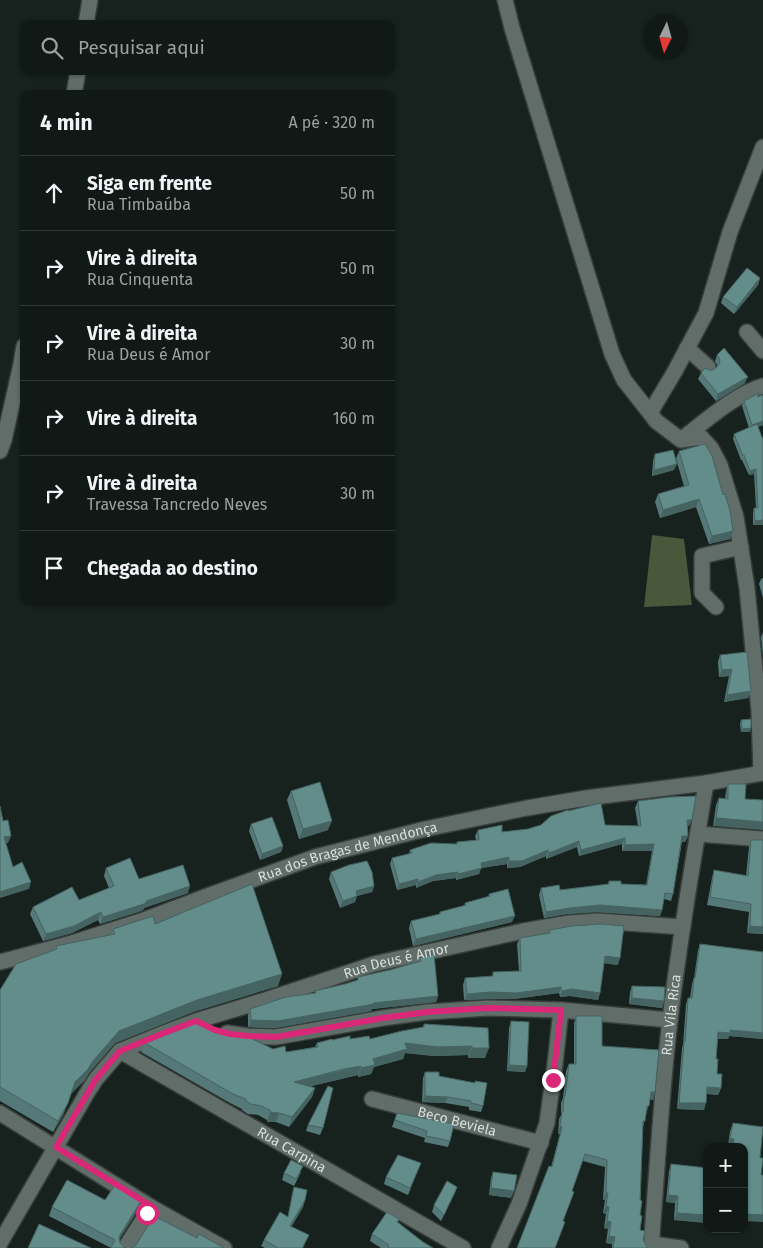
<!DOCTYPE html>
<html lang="pt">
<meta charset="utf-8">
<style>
body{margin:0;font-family:"Fira Sans",sans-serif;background:#1a221f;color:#f1f3f6}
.controls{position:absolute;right:15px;bottom:15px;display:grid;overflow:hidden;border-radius:10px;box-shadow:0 1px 4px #0004}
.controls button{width:45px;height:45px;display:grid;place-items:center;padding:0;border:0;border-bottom:1px solid #303835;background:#111916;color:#f1f3f6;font:25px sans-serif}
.compass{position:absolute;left:643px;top:15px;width:45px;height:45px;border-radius:50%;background:#111916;box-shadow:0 1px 4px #0004;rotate:185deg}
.stop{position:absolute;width:15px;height:15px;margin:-11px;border:4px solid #db2777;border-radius:50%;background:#fff}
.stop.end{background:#db2777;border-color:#fff;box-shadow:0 1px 5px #0008}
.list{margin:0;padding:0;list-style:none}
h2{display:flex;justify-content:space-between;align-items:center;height:65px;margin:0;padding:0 20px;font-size:21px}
h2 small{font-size:16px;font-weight:400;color:#9ca0a1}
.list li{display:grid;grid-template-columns:32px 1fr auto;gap:15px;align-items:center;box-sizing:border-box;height:75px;padding:0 20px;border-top:1px solid #303835}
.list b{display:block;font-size:19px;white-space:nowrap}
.list p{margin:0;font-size:16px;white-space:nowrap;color:#9ca0a1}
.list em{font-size:16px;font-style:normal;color:#9ca0a1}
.icon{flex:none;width:28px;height:28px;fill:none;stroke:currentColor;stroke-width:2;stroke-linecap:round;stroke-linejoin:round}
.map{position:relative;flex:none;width:763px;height:1248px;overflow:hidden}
.search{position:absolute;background:#111916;box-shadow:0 1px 4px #0004;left:20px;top:20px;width:375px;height:55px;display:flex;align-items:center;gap:12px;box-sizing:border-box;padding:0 18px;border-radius:10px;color:#9ca0a1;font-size:19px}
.panel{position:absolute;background:#111916;box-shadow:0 1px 4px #0004;left:20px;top:90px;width:375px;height:515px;border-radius:10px}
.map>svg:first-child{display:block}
.forest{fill:#49573b}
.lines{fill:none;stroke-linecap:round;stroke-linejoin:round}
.minor-casing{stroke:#363d3b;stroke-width:18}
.minor{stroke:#616d68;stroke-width:15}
.wall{fill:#547978}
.shaded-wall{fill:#456361}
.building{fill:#628d8b;stroke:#456361}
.route{stroke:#db2777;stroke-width:6}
.labels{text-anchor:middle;stroke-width:5;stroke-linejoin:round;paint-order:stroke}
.street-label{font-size:14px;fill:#d8dedc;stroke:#0e1814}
</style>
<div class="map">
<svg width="763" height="1248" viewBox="0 0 763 1248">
<rect width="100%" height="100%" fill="#17211d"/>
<!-- forest -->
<path class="forest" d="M652,535l32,4 8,66 -48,2z"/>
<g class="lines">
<!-- minor casing -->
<g class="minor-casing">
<g id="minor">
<path d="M505,0l7,28 100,326 12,26 26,33 6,8 25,19 20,-3 10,11 9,17 16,52 11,71 12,123 2,62"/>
<path d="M86,24l4,-24"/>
<path d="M74,94l4,-23"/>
<path d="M747,332l16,19"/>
<path d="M687,348l21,19"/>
<path d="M650,413l25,-42 31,-58 24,-81 33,-85"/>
<path d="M682,439c22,-17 55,-46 81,-53"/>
<path d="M0,451l4,-11 17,-76 3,-18"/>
<path d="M716,607l-14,-14v-37l39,-9"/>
<path d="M698,834l65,5"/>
<path id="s1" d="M0,962l72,-19 69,-22 69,-26 105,-38 110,-28 102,-21 59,-10 120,-15 57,-10"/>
<path d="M227,1033l21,3 28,1 107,-19 44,-6 61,-4 73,2 109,10"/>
<path id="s2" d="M120,1051l343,197"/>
<path id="s3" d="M372,1099l169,44"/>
<path d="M0,1113l151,94 73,41"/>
<path id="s4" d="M0,1243l87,-150 9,-14 24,-28 44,-18 32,-12 66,-20 112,-37 149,-33 46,-8 29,-2 85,6"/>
<path d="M652,1244l29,4"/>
<path d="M125,1248l26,-41"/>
<path d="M499,1248l20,-44 28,-81 8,-59 6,-54"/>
<path id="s5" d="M651,1248c6,-76 10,-152 19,-228 9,-79 23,-158 36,-237"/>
</g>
</g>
<!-- minor -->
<use href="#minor" class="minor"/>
</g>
<!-- wall -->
<g class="wall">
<path d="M760,278l-2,7 -24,29 -13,-11 2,-6z"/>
<path d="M717,355l28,28 -29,18 -18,-22 3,-6 8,-3h4l4,-3v-2l-2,-4z"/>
<path d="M759,393l-1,3 5,29 -5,2 5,98h-10v-12l1,-5h2l-2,-34 -5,1 -7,-15h-1l-8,-21 1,-5 15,-6 -7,-22 2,-5z"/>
<path d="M679,451l54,80 -3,8 -21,5 -13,-37 -36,11 -5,-16 3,-8 26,-8 -8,-27z"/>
<path d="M655,454l19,16 -22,6 1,-15z"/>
<path d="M763,578v20l-4,-14 2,-5z"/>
<path d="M763,632v24l-2,-19z"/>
<path d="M720,655l31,36 -3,7 -24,4 5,-26 -10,1 -1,-15z"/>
<path d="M741,720l9,12h-9l-1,-8z"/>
<path d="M728,784h18l-33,42 3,-21 3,-7 6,1 1,-8z"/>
<path d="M291,791l37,39 -29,9 -12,-39z"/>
<path d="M638,801l51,25h-1v10l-3,6h-3l-9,52 -2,7 -7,-2 -2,11 -2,6 -63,-4 -30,2 -23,4 -5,-23 2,-7 19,2 48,-5 1,-4 12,3 25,1 6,-34h-30v-7l-43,12 -2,-9 -31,12v-3l-26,11 -13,1v-4l-26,4 -2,6 -23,6v-2l-23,3 -17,7v-3l-19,5 -7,-26 2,-6 17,-4 1,-4 46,-6 1,-2 19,-2 -1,-4 3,-6 24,2 26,-3 13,-4 27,-14 37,14 33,1 -3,-18z"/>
<path d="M251,824l32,22 -2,6 -21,8 -11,-29z"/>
<path d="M751,840l12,94 -16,-1 2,-21 -42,-7 5,-27 2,-8 32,6 3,-29z"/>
<path d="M106,868l33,11 49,14 -44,15 -1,2 -5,2 -38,12 -2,-4 -26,13 -29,8 -13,-27 3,-7 46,-7 30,-12 -5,-12z"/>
<path d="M331,872l43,14 -2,6 -15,4 -2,6 -15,6 -11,-29z"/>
<path d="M489,894l23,28 -99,24 -4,-18 2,-7 28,-7 1,-2 24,-6 1,-3 23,-6z"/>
<path d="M155,924l123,62 -85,26 -78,31 -26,30 -5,8 -13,12 -8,22 -10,17 -53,-31v-111l54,-40 2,-4 55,-12 2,-5z"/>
<path d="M550,930l68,35 -14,-2 -4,30 -2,7 -28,-4 -10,1 -1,-4 -45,6h-26l-24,1 -1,-15 2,-7 27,-1 1,-5 26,-1 -2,-27 3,-6 29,-5z"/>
<path d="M700,944l63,8v87l-34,-3 -1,3h-10l-2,20 1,15 4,14 -3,7 -11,-1 -3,16 -27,-1 5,-61 1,-3 3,-41 2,-6h2l2,-14 2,-6 4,-28z"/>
<path d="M420,958l18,38 -2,6 -64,7 -1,2 -96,17 -27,-1v-12l2,-6 65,-16v-2l30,-7 12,-4 1,-3 32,-7 28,-8z"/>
<path d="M632,986l32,15 -2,7 -33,-4 1,-12z"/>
<path d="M576,1016l26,30 53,46 -2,8 -3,-1 -7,28 -3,88v15l5,14 3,4h-36v-4l-6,-1 2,-14 -4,-1 2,-14 -3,-1 2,-13h-2l2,-33 -22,-6 -32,6 9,-33h-2l1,-15 2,-4v-12l2,-5 3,-27 3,-7h5v-41z"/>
<path d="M511,1021l16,45 -2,6 -18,-1 2,-43z"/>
<path d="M424,1024l64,4 -3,30h-17v-3l-34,1 -29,-3 -2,6 -29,8 -3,7 -13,3v-2l-47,11 4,2 -3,9 -23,30 -13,-5h-9v-2l-9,-5 -10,-1 -6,-4v-1l-12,-6 -89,-51 4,-9 71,-13 57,19 13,3 29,-5 2,-4 15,-3 38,-1 53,-12z"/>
<path d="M425,1072l14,4 44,30 -2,6 -12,-2v-3l-24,-4 -23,-1 1,-24z"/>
<path d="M397,1113l53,28 -2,6 -24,-5 1,-4 -33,-11z"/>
<path d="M733,1123l27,35 3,64 -19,-75h-12v-1h-4l2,-15z"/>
<path d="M308,1125l15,3 -3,7 -14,-4z"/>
<path d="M421,1163l-13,32 -24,-11 2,-7z"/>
<path d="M671,1164l36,4v55l-33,-3 1,-17 -9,-1 3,-31z"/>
<path d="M301,1172l-7,14 -12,-6 2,-7z"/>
<path d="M493,1172l18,26 -22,-3 2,-17z"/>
<path d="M294,1187l11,13 -2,7 -12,20 18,8 -6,13h-38l-4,-2 3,-6 24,-24 4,-22z"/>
<path d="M457,1187l-2,6 -14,28 -9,-9 2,-7z"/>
<path d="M105,1200l33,10 -27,38 -62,-32 3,-9z"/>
<path d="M399,1219l-1,3 25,20 10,6h-52l-11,-7 2,-7z"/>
</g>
<!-- shaded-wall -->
<g class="shaded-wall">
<path d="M760,278l-2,7 -24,29 3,-7z"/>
<path d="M748,377l-3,6 -29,18 2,-7z"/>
<path d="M763,421v4l-13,5 2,-5z"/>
<path d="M677,464l-3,6 -22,6 2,-6z"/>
<path d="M756,469l-2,5 -5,1 1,-4z"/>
<path d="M699,499l-3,8 -36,11 3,-8z"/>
<path d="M763,520v5h-10l2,-4z"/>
<path d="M733,531l-3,8 -21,5 3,-8z"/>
<path d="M732,669l-3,7 -10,1 3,-7z"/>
<path d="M751,691l-3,7 -24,4 3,-7z"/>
<path d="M751,728l-1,4h-9l1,-3z"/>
<path d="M716,818l47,4v8l-50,-4z"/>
<path d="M687,820h5l-3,6h-4z"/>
<path d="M332,821l-4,9 -29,9 4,-10z"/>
<path d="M11,836l-3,7 -7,1 3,-7z"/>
<path d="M682,836h6l-3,6h-5z"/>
<path d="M625,838l-3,6 -43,12 2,-6z"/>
<path d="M579,841l-2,6 -31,12 3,-6z"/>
<path d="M654,844l-2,7h-30l3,-6z"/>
<path d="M283,846l-2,6 -21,8 2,-6z"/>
<path d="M548,850l-2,6 -26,11 -13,1 2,-7z"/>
<path d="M509,857l-2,7 -26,4 -2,6 -23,6 2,-6 23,-11z"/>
<path d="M458,872l-2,6 -23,3 -17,7 2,-6 18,-7z"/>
<path d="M418,879l-2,6 -19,5 2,-6z"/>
<path d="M31,882l-2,7 -29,9v-6z"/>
<path d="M190,886l-2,7 -44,15 -1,2 -5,2 -38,12 3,-7z"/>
<path d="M374,886l-2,6 -15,4 -2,6 -15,6 3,-7 13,-10z"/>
<path d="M600,905l62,5 -2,6 -63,-4 -30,2 -23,4 2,-6 24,-4z"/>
<path d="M101,912l-3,8 -26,13 -29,8 3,-7z"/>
<path d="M515,916l-3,6 -99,24 3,-7z"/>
<path d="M750,926l13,1v7l-16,-1z"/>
<path d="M605,956l15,2 -2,7 -16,-2z"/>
<path d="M282,974l-4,12 -85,26 -78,31 -26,30 -5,8 -13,13 4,-12 44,-51 78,-31z"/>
<path d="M561,987l-2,6 -45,6h-26l-24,1 3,-6z"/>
<path d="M572,989l28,4 -2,7 -28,-4 -10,1 2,-6z"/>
<path d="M438,996l-2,6 -64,7 -1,2 -96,17 -27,-1 3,-7 122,-17z"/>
<path d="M632,998l32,3 -2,7 -33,-4z"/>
<path d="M730,1030l33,3v6l-34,-3 -1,3h-12l2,-7z"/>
<path d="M405,1043l67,3 -4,9 -34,1 -29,-3 -2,6 -29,8 -3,7 -13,3 3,-9 12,-9z"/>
<path d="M472,1048h17l-4,10h-17z"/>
<path d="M509,1065l18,1 -2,6 -18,-1z"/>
<path d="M361,1066l-3,9 -67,16 3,-9z"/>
<path d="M707,1087l14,1 -3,7 -14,-2z"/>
<path d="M315,1088l-3,9 -23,30 3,-10z"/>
<path d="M651,1092h4l-2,8 -5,-1z"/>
<path d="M425,1096l23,1 -3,6 -23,-1z"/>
<path d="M68,1103l-5,12 -10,17 5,-11z"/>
<path d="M679,1103h27l-2,7 -27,-1z"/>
<path d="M270,1112l9,1 -3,9h-9z"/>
<path d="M560,1126l2,1 -2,7h-2z"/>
<path d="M730,1138l4,1 -2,7h-4z"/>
<path d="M491,1188l23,3 -3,7 -22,-3z"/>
<path d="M606,1193h2l-3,7h-2z"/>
<path d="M668,1195l10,1 -3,7 -9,-1z"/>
<path d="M305,1200l-2,7 -15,26 2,-7z"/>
<path d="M141,1201l-3,9 -21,33 3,-8z"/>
<path d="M606,1206l3,1 -3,7 -3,-1z"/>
<path d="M677,1213l30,2v8l-33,-3z"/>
<path d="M744,1214l19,1v7l-19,-1z"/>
<path d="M607,1221l4,1 -3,7 -4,-1z"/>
<path d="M609,1236l6,1 -3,7 -6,-1z"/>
</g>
<!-- building -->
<g class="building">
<path d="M747,268l13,10 -23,29 -14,-10z"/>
<path d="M724,348l24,29 -30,17 -17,-21 4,-5 4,2h4l4,-3 3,-5 -1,-4 -2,-3z"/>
<path d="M759,393l-2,4 6,-2v26l-11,4 -8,-24z"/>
<path d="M757,424l6,16v80l-8,1 -1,-13h4l-2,-39 -6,2 -6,-16 -1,1 -9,-22z"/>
<path d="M705,444l7,12 11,39 2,-1 5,17 3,20 -21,5 -13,-37 -36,11 -5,-16 31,-9 -10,-34z"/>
<path d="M673,450l4,14 -23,6 1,-16z"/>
<path d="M747,652l4,39 -24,4 5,-26 -10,1 -2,-15z"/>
<path d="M751,719v9l-9,1 -1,-9z"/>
<path d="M320,782l12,39 -29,8 -12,-38z"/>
<path d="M728,784h18l-1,15 18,1v22l-47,-4 3,-20 9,1z"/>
<path d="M696,796l-4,24h-5l1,16h-6l-9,58 -8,-1 -3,17 -62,-5 -30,3 -24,4 -5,-24 18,-3 1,5 49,-6v-3h12v3l26,1 7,-41 -29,1v-7l-44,12 -2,-9 -30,12 -1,-3 -26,11h-13v-4l-28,6 1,5 -24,6v-2l-22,3 -18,7v-3l-19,5 -7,-26 20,-5 -2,-3 21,-7 26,1v-2l22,-2 -1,-10 24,-5v7l26,-3 13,-4 10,-9 17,-6v1l33,-8 4,22 36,1 -3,-25 32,-4z"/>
<path d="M0,806l3,15 5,-1 3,16 -7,1 9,30 9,-5 9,20 -31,10z"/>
<path d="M272,817l11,29 -21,8 -11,-30z"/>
<path d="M751,840h12v87l-13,-1 1,-22 -41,-7 4,-27 34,6z"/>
<path d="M130,858l9,21 44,-14 7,21 -44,15v2l-5,2 -38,12 -2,-5 -27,14 -28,8 -13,-27 39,-20 7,13 35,-14 -8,-18z"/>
<path d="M367,861l5,11 2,14 -18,5 1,5 -14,5 -12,-29 18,-7z"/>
<path d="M252,884l30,90 -85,26 -78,31 -26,30 -5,8 -13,13 -7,21 -10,18 -58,-34v-97l16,-26 41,-15 -1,-3 59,-12 -2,-5 40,-13 2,8z"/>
<path d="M508,889l7,27 -99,23 -5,-18 29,-7v-2l26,-7 -1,-2 25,-7 -1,-2z"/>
<path d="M600,924l24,2 -4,32 -15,-2 -5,37 -28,-4 -10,2 -1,-4 -45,6 -26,-1 -23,2 -2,-16 28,-2v-4l28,-1 -1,-33 30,-5v-3l22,-4z"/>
<path d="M700,944l63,8v81l-33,-3v3l-12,-1 -2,27h2l-1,15h5l-1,14 -14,-1 -1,16h-27l5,-61h1l3,-44h4l2,-20h1z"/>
<path d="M434,954l4,42 -65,7 1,1 -96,17 -27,-1 -1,-11 36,-12 30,-4 -1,-2 30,-7 13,-4v-3l32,-7 31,-9 -1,-3z"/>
<path d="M632,986l33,1 -1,14 -32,-3z"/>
<path d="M576,1016h26v30l57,4 -4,42h-4l-2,14h-2l-2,15h-2l-3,79 2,1 -2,14 2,1 -2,14 5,1 -2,9 2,4 3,4h-35l2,-11 -6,-1 2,-14 -4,-1 2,-14 -3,-1 2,-13h-2l1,-33 -22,-6 -13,37 2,1 -11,29 2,1 -10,26h-38l32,-82 3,1 10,-40 -2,-1 2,-14h1l1,-16h1l4,-32h7z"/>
<path d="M511,1021l18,1 -2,44 -18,-1z"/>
<path d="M199,1022l17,8 15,4 13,1 29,14 12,-3 1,6 32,-5 -1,-4 15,-4v1l18,-4v3l19,-3 1,3 32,-8 22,-4v-3l64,4 1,20h-17v-2l-34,1 -33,-4 2,6 -34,10 2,6 -14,3v-2l-17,3 -50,13 21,6 -23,29 -13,-4 -9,-1v-2l-9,-4 -10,-2 -5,-3v-2l-13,-5 -88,-51z"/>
<path d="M425,1072h14v4l36,7v-2l12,2 -4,23 -12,-3v-2l-23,-4 -23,-1z"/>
<path d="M328,1086l5,2 -10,40 -15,-3z"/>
<path d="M397,1113l57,11 -4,17 -24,-5 1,-5 -32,-11z"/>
<path d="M733,1123l30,4 -3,31h3l-2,17h2v40l-19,-1v-67h-11l1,-8 -4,-1z"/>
<path d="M398,1155l23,8 -11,25 -24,-11z"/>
<path d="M291,1160l12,6 -7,13 -12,-6z"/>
<path d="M671,1164l36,4v47l-30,-2 1,-17 -10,-1z"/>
<path d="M493,1172l24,3 -3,16 -23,-3z"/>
<path d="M67,1180l38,20 10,-15 26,16 -21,34 -1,3 1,5 4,4 2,1h-15l4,-8 -63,-33z"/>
<path d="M447,1181l10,6 -13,28 -10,-10z"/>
<path d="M294,1187l13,3 -2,10 -15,26 19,9 -7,13h-24l-14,-8 16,-28 8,5z"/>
<path d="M387,1212l12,7 -2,3 26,20 10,6h-44l-1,-1 1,-2 -17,-11z"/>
<path d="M154,1216l43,22 2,-4 25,14h-93l2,-1 3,-2z"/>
<path d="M39,1224l52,24h-63z"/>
</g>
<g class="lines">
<!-- route -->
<path class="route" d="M147,1213l4,-7 -95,-59 40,-68 24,-28 44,-18 32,-12 19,9 15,4 18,2 28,1 107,-19 44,-6 61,-4 73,2 -8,70"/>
</g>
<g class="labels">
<!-- street labels -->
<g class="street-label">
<text dy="5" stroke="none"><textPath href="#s1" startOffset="365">Rua dos Bragas de Mendonça</textPath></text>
<text dy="5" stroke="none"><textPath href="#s4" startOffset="518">Rua Deus é Amor</textPath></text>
<text dy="5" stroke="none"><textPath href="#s5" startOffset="234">Rua Vila Rica</textPath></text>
<text dy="5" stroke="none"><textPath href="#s3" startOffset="88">Beco Beviela</textPath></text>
<text dy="5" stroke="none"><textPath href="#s2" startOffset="198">Rua Carpina</textPath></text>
</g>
</g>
</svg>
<div class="controls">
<button>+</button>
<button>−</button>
</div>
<svg class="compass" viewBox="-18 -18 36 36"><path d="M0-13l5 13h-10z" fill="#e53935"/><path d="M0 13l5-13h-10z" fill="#9ca0a1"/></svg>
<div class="stop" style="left:147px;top:1213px"></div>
<div class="stop end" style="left:553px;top:1080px"></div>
<div class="search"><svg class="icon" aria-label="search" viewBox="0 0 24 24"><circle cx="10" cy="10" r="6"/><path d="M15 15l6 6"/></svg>Pesquisar aqui</div>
<section class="panel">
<h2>4 min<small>A pé · 320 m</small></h2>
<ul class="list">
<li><svg class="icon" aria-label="ahead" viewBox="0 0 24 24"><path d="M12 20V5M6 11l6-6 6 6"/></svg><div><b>Siga em frente</b><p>Rua Timbaúba</p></div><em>50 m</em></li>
<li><svg class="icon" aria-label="right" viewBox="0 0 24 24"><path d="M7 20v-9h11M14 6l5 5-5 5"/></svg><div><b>Vire à direita</b><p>Rua Cinquenta</p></div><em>50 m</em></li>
<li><svg class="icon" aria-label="right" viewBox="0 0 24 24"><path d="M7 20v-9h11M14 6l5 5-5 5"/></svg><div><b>Vire à direita</b><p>Rua Deus é Amor</p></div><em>30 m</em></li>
<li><svg class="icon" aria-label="right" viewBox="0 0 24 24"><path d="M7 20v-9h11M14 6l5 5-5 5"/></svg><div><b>Vire à direita</b></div><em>160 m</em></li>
<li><svg class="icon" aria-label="right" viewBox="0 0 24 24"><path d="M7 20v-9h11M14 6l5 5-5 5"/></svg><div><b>Vire à direita</b><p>Travessa Tancredo Neves</p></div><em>30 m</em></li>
<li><svg class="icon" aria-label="arrive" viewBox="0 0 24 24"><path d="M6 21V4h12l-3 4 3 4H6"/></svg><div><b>Chegada ao destino</b></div></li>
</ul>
</section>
</div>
